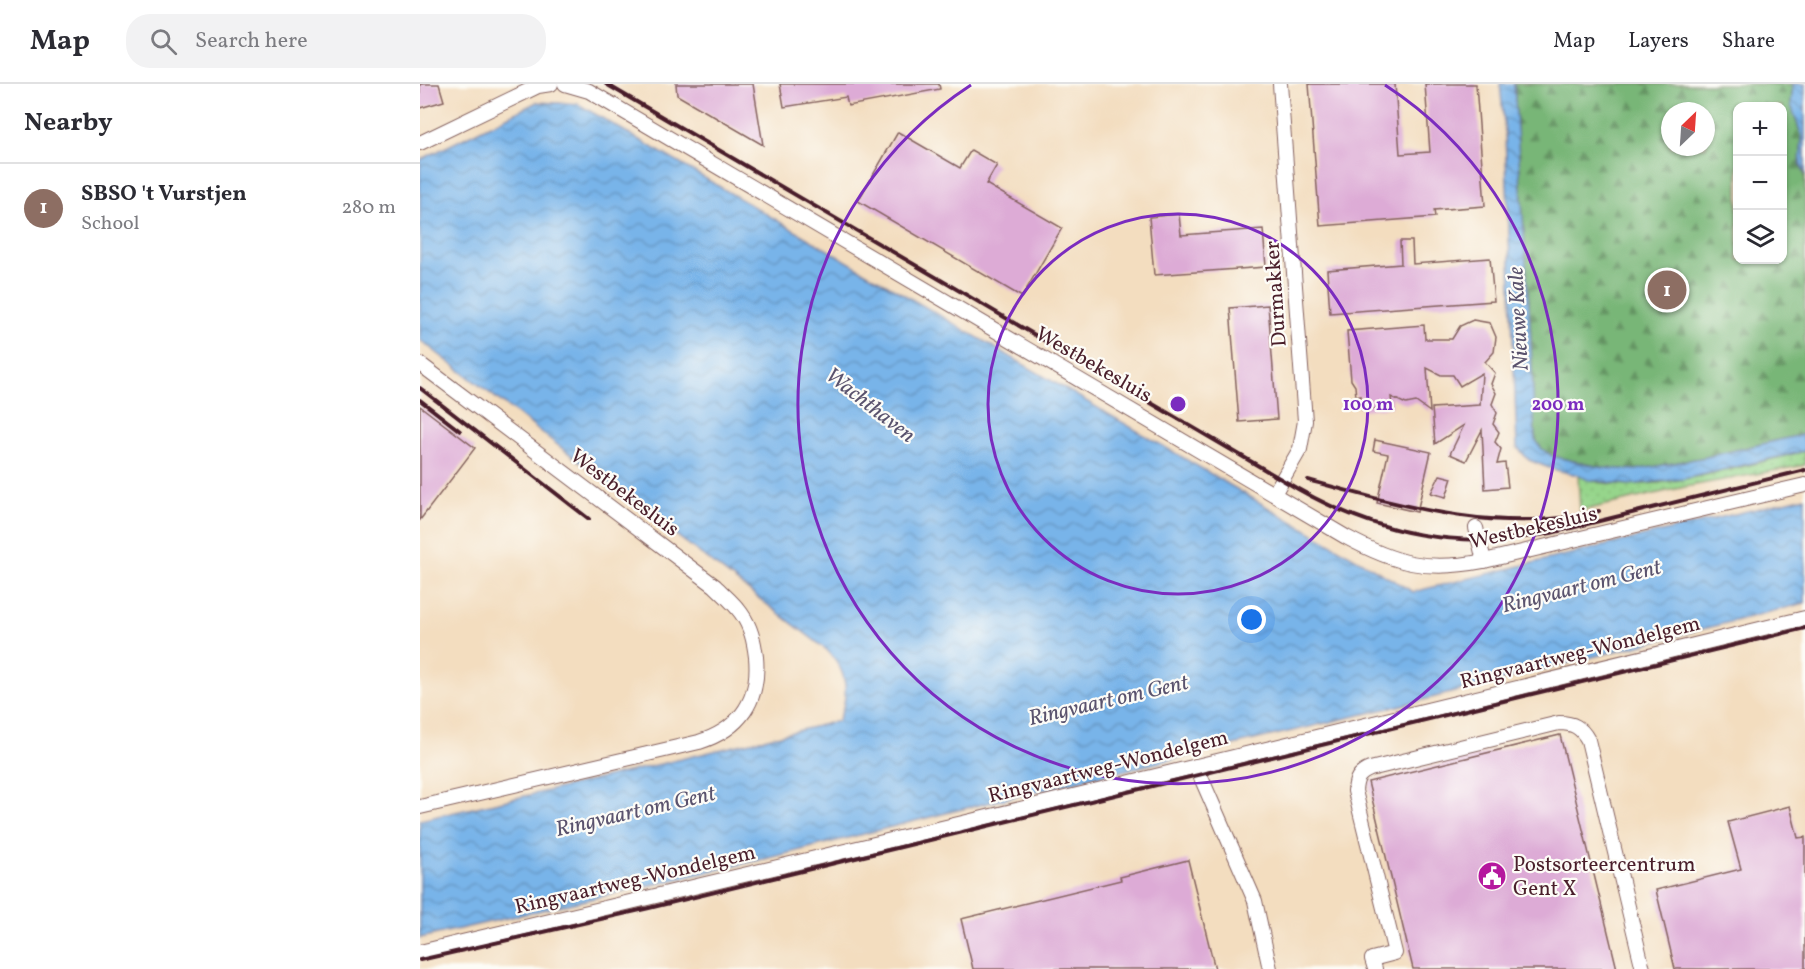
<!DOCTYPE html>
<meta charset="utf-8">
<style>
body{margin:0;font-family:Vollkorn,serif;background:#f2f2f3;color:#2b2b33}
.controls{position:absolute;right:18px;top:18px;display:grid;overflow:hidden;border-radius:12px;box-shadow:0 2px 4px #0004}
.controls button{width:54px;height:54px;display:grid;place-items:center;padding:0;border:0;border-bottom:2px solid #e1e1e2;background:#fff;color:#2b2b33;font:30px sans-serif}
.compass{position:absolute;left:1241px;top:18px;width:54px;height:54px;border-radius:50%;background:#fff;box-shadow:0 2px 4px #0004;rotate:25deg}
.you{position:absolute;left:832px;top:536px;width:21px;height:21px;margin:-15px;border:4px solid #fff;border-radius:50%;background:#1a73e8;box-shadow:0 0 0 9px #1a73e833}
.badge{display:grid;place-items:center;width:39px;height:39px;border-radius:50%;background:#111827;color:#fff;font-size:20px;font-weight:700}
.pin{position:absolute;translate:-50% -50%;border:3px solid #fff;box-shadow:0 2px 6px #0006}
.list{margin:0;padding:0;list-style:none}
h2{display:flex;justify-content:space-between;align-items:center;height:78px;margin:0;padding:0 24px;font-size:26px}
h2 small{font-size:20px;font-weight:400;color:#7c7c81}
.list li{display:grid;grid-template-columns:39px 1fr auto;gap:18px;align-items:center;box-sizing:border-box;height:90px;padding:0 24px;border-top:2px solid #e1e1e2}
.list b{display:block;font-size:22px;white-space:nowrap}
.list p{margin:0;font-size:20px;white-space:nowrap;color:#7c7c81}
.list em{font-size:20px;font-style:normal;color:#7c7c81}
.icon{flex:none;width:33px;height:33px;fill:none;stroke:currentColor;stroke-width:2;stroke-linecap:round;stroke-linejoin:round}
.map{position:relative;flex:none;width:1385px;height:885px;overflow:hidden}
header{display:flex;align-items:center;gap:36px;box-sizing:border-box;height:84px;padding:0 30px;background:#fff;border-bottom:2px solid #e1e1e2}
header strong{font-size:28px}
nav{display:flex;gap:33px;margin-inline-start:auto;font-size:21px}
.search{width:420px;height:54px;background:#f2f2f3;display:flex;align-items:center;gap:15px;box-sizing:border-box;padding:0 21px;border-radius:24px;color:#7c7c81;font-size:22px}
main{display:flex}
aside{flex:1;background:#fff}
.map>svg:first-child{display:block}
.grass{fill:url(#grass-dots);stroke:#707a5b;stroke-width:1.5}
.forest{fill:url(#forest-firs);stroke:#616a51;stroke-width:1.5;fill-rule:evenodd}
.water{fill:url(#water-waves);stroke:#616a8a;stroke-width:1.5}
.building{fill:#ddabd6}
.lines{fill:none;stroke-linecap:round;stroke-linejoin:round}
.minor-casing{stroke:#85625f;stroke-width:16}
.minor{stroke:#fff;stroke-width:14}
.rail{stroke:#4a1f2b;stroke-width:4}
.ring{fill:none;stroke:#7b2cbf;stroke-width:3}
.labels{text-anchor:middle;stroke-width:4.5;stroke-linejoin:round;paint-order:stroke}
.street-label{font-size:21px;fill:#4a1f2b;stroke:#fdfcf7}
.poi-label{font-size:21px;fill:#4a1f2b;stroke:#fdfcf7;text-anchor:start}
.water-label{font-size:22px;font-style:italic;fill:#5a536e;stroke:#fdfcf7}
.centre{fill:#7b2cbf;stroke:#fdfcf7;stroke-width:3}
.ring-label{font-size:18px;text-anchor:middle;font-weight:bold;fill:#7b2cbf;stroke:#fdfcf7;stroke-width:4.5;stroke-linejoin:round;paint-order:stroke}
</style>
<header>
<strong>Map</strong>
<div class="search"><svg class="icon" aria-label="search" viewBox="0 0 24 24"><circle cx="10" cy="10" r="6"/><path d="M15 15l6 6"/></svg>Search here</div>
<nav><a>Map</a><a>Layers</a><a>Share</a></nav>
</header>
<main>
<aside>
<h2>Nearby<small></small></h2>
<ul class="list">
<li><span class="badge" style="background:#8d6e63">1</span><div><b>SBSO 't Vurstjen</b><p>School</p></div><em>280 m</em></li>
</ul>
</aside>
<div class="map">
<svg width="1385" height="885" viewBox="0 0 1385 885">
<defs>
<pattern id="grass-dots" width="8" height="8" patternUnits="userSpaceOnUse" patternTransform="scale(1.5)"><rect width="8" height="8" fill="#96d58b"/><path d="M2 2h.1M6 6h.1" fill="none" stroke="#83b678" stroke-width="1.8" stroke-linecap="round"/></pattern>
<pattern id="forest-firs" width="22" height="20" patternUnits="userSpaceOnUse" patternTransform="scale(1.5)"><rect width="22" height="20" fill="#78b677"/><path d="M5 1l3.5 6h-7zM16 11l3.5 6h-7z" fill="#649362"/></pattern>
<pattern id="water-waves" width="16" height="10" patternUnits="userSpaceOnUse" patternTransform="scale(1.5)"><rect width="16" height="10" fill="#78b4e9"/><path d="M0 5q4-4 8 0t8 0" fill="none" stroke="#6492bd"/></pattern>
</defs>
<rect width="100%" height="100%" fill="#fdfcf7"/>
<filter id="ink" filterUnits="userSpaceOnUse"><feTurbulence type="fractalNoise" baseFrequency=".0167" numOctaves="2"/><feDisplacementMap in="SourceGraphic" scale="12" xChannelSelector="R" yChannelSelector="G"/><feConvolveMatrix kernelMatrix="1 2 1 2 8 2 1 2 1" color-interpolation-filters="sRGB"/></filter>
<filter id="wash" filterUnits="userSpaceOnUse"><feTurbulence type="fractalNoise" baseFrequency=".008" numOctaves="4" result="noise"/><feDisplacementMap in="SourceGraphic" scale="24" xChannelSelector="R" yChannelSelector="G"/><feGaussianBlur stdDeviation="1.35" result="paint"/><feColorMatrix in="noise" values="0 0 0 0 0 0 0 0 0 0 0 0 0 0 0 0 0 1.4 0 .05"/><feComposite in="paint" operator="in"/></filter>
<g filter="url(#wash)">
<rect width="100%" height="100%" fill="#f3ddbf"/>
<!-- grass -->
<path class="grass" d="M1385,367v14l-120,22 -105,24 -2,-36c51,27 171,-11 227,-24z"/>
<!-- forest -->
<path class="forest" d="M1094,0h279l-2,21 11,32 -2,27 5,11v259l-99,23 -70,13 -32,-2 -52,-12 -10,-7 -7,-10 -5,-119zM1318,22h44v154h-44zM1250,27h36v36h-36z"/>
<!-- water -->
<g class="water">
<path d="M1080,0h14l16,236 5,119 7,10 10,7 52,12 32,2 70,-13 99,-23v17l-121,28 -55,6 -41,-5 -10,-5 -26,-6 -23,-9 -12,-13 -12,-314z"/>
<path d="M1373,0h12v91l-5,-11 2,-27 -11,-32z"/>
<path d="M117,18l41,2 835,488 392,-95v106l-382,97 -469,111 -185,47 -349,80v-118l158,-36 260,-63c12,-25 10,-51 -11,-71l-407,-310v-180z"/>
</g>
<g id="blocks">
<!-- building -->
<g class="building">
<path d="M0,0h19l5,17 -24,7z"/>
<path d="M256,0h77l10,61 -86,-50z"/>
<path d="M360,0h159l1,5 -92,17 -2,-9 -62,10z"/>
<path d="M889,0h86l5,70 30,-2 -5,-68h51l9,122 -51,4 1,7 -115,9z"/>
<path d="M478,48l62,36 11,-18 26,15 -11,19 76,44 -40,69 -164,-96z"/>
<path d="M759,130l2,21 82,-6 3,38 -112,8 -5,-58z"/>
<path d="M980,157h12l1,23 77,-6 4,43 -164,12 -3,-43 74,-6z"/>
<path d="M848,221l9,114 -38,3 -9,-114z"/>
<path d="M1053,236l17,3 6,14 -2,15 -9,10 10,11 -4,11 5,9 -4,11 5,9 -4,11 6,8 -4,10 6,7 -4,15 8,-1 3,24 -23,2 -3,-59 -16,31 -16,-7 14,-29 -29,19 -3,-36 48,-3 2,-32 -22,13 -7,-11h-12l-14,-7 3,44 -14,-10 -10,2 -15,-7 1,10 -30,3 -1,-14 -5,1 -1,-11 -4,-6 -4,-49 77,-6 1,14h27l8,-13z"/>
<path d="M0,322l55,42 -55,72z"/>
<path d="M955,356l56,12 -14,60 -40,-9 11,-49 -15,-3z"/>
<path d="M1020,391l12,3 -6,19 -15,-4z"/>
<path d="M1140,651l57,234h-204l-45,-187z"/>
<path d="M1370,722l8,32 7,-1v132h-130l-19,-79 85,-21 -13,-47z"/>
<path d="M768,776l27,109h-242l-12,-50 160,-39 -1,-3z"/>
</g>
</g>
</g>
<g filter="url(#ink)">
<use href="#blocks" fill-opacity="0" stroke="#85625f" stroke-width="1.5"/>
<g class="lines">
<!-- minor casing -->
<g class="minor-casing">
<g id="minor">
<path d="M145,0l24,7 757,446c50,27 81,35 138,24l321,-76"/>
<path d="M0,59l118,-57 13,-2"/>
<path d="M0,280l295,222c9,9 19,17 26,27 10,14 13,28 15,44 4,44 -16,72 -57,85l-279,65"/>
<path d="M854,410l26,-45 5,-28 -25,-337"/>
<path d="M1056,444l8,33"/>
<path d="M776,682l59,135 15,68"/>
<path d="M0,868l551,-131 834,-203"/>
<path d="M955,885l-3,-10 23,-6 -40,-162c1,-12 3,-17 15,-22l189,-46c14,0 22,4 29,17l55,229"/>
</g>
</g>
<!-- minor -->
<use href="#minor" class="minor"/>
<!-- rail -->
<g class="rail">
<path d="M186,0l692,405c81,46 161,61 253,44l254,-63"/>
<path d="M0,304l169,131"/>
<path d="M0,316l40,31"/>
<path d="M888,396c94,26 195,56 291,31"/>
<path d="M0,876l229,-52 1156,-280"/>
</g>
</g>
</g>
<!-- distance rings -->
<g class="ring">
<circle cx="758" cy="320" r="190"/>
<path d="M965 1A380 380 0 1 1 551 1"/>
</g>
<!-- icons -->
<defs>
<g id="civic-disc" transform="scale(1.5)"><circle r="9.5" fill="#b5179e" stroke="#fdfcf7"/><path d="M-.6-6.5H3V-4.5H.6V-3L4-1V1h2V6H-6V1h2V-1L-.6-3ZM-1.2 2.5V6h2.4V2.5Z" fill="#fff"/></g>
</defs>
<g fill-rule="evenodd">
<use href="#civic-disc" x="1072" y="792"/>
</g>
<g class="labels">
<!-- street labels -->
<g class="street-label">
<text transform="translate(855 210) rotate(-94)" y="7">Durmakker</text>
<text transform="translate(674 280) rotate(30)" y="7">Westbekesluis</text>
<text transform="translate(205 408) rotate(37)" y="7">Westbekesluis</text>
<text transform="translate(1113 443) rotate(-13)" y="7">Westbekesluis</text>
<text transform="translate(1160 568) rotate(-14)" y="7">Ringvaartweg-Wondelgem</text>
<text transform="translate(688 682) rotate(-14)" y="7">Ringvaartweg-Wondelgem</text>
<text transform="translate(215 795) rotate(-13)" y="7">Ringvaartweg-Wondelgem</text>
</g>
<!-- poi labels -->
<g class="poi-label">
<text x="1093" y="787">Postsorteercentrum<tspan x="1093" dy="24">Gent X</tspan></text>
</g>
<!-- water labels -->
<g class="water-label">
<text transform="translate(1097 235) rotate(-93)" y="8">Nieuwe Kale</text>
<text transform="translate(451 320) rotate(38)" y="8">Wachthaven</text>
<text transform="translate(1161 501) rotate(-14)" y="8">Ringvaart om Gent</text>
<text transform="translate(688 615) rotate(-13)" y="8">Ringvaart om Gent</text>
<text transform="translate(215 726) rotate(-13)" y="8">Ringvaart om Gent</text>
</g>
</g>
<circle cx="758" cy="320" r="9" class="centre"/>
<g class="ring-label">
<text x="948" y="326">100 m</text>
<text x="1138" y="326">200 m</text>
</g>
</svg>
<div class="controls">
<button>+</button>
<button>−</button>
<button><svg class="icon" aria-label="layers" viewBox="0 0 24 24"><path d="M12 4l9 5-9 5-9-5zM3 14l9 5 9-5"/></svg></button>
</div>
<svg class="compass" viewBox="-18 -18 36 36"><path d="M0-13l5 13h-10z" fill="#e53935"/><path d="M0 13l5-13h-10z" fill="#7c7c81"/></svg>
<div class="you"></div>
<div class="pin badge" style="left:1247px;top:206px;background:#8d6e63">1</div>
</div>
</main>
